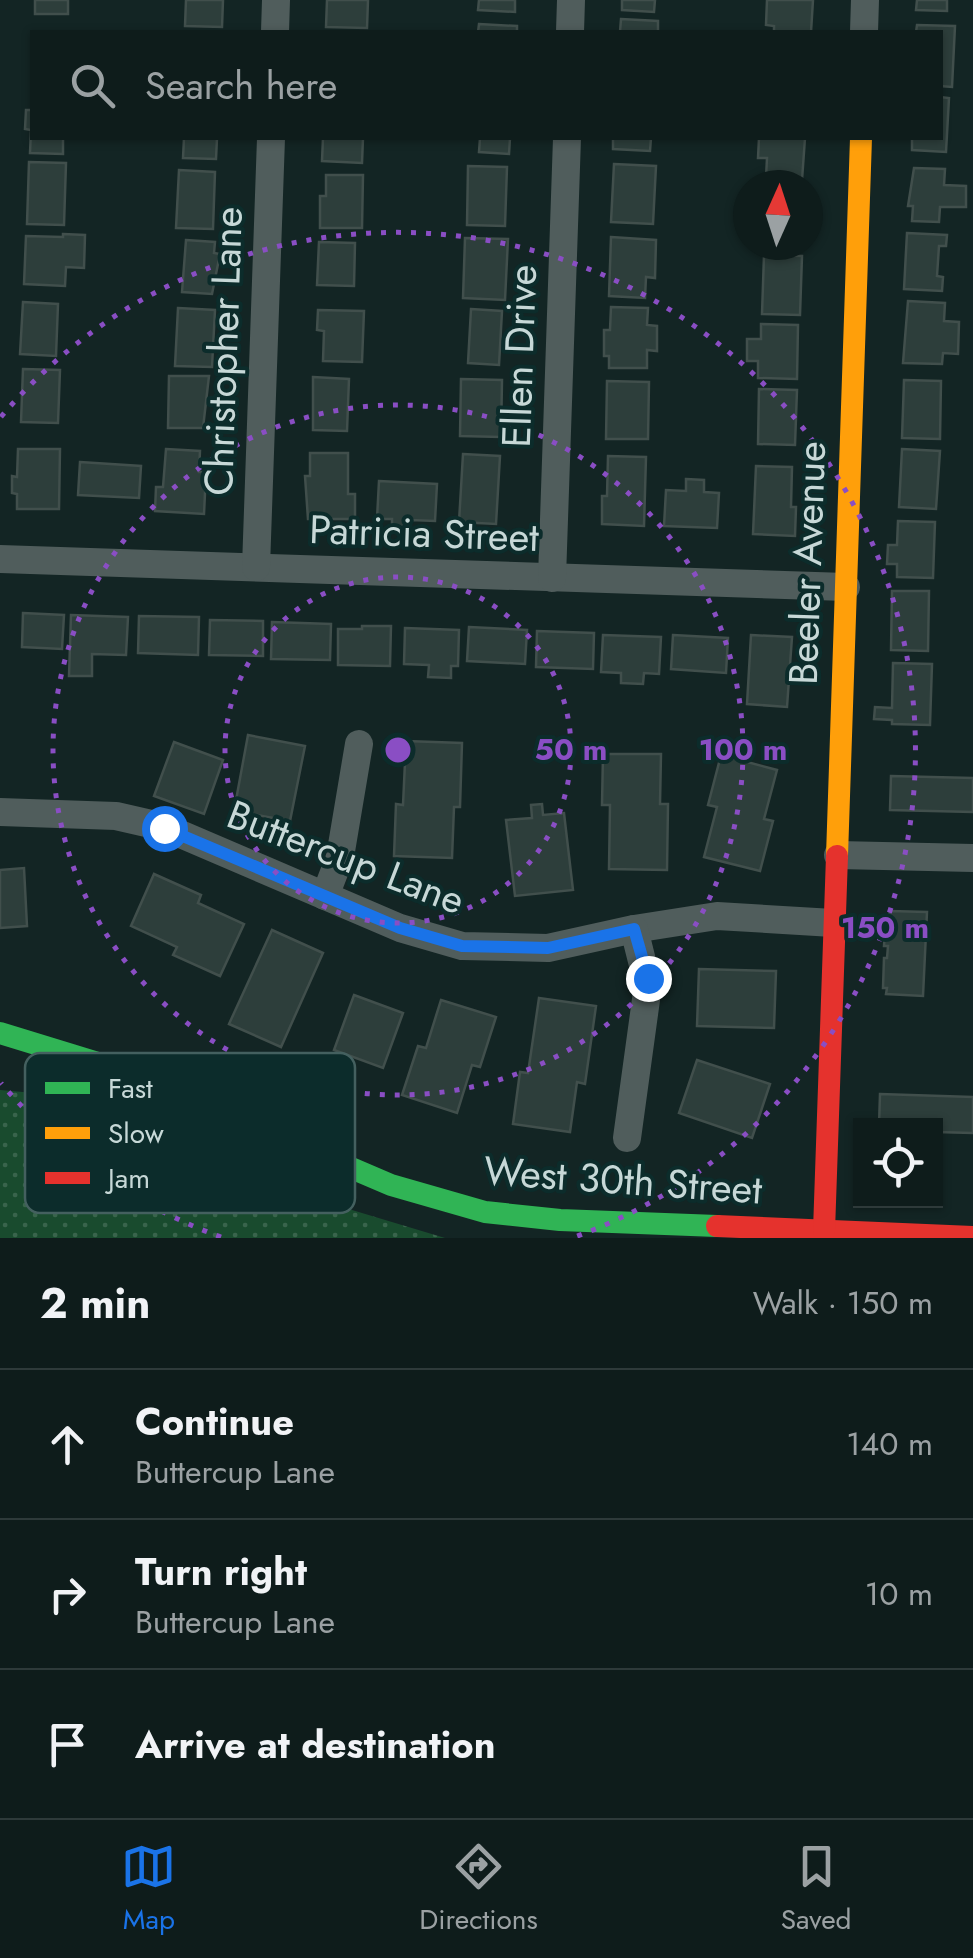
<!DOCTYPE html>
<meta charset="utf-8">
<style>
body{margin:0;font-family:Jost,sans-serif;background:#172524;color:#f1f3f6}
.controls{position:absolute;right:30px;bottom:30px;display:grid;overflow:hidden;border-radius:0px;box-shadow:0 2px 8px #0004}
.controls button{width:90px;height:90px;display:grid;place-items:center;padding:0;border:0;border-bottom:2px solid #2e3a3a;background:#0e1c1b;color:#f1f3f6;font:50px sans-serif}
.compass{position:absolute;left:733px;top:170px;width:90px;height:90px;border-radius:50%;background:#0e1c1b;box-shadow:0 2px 8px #0004;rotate:3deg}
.stop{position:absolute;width:30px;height:30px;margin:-22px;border:8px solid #1a73e8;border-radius:50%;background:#fff}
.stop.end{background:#1a73e8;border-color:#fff;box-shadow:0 2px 10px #0008}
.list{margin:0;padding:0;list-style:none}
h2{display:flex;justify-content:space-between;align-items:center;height:130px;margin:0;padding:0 40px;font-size:42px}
h2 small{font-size:32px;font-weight:400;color:#9ba1a3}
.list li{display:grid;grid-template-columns:65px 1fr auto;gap:30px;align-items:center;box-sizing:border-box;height:150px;padding:0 40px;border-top:2px solid #2e3a3a}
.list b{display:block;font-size:38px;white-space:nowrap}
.list p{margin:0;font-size:32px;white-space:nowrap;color:#9ba1a3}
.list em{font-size:32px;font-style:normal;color:#9ba1a3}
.icon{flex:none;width:55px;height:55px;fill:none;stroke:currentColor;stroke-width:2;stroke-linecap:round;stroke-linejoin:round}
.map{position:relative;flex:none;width:973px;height:1238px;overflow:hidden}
.search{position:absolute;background:#0e1c1b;box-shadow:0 2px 8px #0004;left:30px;right:30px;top:30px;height:110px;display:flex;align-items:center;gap:25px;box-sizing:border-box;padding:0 35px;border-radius:0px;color:#9ba1a3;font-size:38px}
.sheet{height:580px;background:#0e1c1b}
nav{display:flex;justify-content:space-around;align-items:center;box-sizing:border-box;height:140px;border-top:2px solid #2e3a3a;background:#0e1c1b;font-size:28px;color:#9ba1a3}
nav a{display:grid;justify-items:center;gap:5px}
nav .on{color:#1a73e8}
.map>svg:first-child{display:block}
.grass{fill:url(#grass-dots)}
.building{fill:#2d3e3b;stroke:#414f4c;stroke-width:2.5}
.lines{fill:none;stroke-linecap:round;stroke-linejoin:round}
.street{stroke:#505d5c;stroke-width:28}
.fast{stroke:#30b455;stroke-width:22}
.slow{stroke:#ff9f0a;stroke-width:22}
.jam{stroke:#e5322d;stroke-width:22}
.route{stroke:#1a73e8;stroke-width:12}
.ring{fill:none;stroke:#8a4ec4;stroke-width:5;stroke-dasharray:5 10}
.labels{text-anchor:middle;stroke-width:8;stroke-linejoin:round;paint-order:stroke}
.street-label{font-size:40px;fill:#c7d8d7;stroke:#0c2c2b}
.key{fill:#0c2c2b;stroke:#44605f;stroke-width:2.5}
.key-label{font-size:28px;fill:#c7d8d7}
.centre{fill:#8a4ec4;stroke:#0c2c2b;stroke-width:5}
.ring-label{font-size:30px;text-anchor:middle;font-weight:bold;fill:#8a4ec4;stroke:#0c2c2b;stroke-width:8;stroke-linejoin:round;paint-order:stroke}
</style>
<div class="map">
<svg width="973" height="1238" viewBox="0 0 973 1238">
<defs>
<pattern id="grass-dots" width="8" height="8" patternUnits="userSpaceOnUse" patternTransform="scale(2.5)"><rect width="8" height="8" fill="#194b2e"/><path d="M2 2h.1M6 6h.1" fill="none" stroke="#39644c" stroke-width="1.8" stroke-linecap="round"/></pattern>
</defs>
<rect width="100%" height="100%" fill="#132524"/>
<!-- grass -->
<path class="grass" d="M0,1090l45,4 201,84 199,60h-445z"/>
<!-- building -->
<g class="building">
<rect x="35" y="0" width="33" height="14"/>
<path d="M186,0h37l-1,27 -37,-1z"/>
<path d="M327,0h41l-1,28 -41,-1z"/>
<path d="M479,0h36v12l-37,-2z"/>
<path d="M622,0h33l-1,12 -32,-2z"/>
<path d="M767,0h46l-2,32h-37v-6l-8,-1z"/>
<path d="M917,0h30v11l-31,-1z"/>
<path d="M621,19l37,2v11h-38z"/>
<path d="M479,24l38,2v6h-39z"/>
<path d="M917,25l38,1 -3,61 -12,-1v-54h-24z"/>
<path d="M32,94v44h31v16l-33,-1 1,-23 -6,-1 1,-19h6z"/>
<path d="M940,97l9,1 -3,54 -34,-2v-12h28z"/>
<path d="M184,138h33l-1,21 -33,-1z"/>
<path d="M323,138h40l-1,25 -40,-2z"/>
<path d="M480,138h30l-1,16 -30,-2z"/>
<path d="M613,138h38l-1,13 -37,-2z"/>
<path d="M759,138h46l-3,42 -36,-2 1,-20h-9z"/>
<path d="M29,162l37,1 -2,62 -37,-1z"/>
<path d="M614,164l42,2 -3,58 -42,-2z"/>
<path d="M468,166l39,1 -2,59 -38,-1z"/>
<path d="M914,168l31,1 -1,16 22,1v21h-26l-1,15 -27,-1 1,-15h-5z"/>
<path d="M179,170l36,2 -2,57 -37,-1z"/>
<path d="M326,175h37l-1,53h-42v-32h6z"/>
<path d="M907,233l40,2 -1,11h-7l-2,30 6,1 -1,14 -38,-2z"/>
<path d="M63,234l22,1 -1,33 -18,-1 -1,19 -41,-2 2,-48 37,1z"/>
<path d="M611,237l45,3 -1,38 -9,-1 -1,21 -36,-2z"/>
<path d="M465,238l43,1 -3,61 -42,-2z"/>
<path d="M186,240l29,2 -1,11 6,1 -8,40 -30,-2z"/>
<path d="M319,242l36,1 -1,43 -37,-1z"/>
<path d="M764,255l38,1 -2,59 -38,-1z"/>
<path d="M908,301l37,2 -1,18 15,1 -1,32 -15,-1 -1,11 -39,-1z"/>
<path d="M23,302l35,2 -2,52 -36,-2z"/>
<path d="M611,307l37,1 -1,17 10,1v25l-10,-1v18h-38v-12h-5v-26h6z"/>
<path d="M178,308l37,2 -3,57 -37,-1z"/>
<path d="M471,309l31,2 -3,54 -31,-2z"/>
<path d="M318,310l46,1 -2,51 -39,-1 1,-30 -7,-1z"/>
<path d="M761,324l37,1 -1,54 -39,-1v-17h-11v-22h14z"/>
<path d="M23,369l37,1 -2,53 -37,-1z"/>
<path d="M169,376h40l-6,52h-35z"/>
<path d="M313,377l36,2 -2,52 -34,-1z"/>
<path d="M461,379l41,1 -1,57 -41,-1z"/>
<path d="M904,380l37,1 -1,58 -38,-1z"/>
<path d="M607,381l42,1 -1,57h-42z"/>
<path d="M759,389l38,1 -2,55 -37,-1z"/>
<path d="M18,449h42l-1,60h-42v-15l-5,-1v-17l5,1z"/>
<path d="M166,449l34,2 -1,21h7l-2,42 -49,-3 1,-24h7z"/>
<path d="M902,449l38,2 -4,58 -37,-2z"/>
<path d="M310,453h38v41h7v25h-47l-3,-43h5z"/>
<path d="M463,454l37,2 -4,68 -37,-2z"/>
<path d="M608,456l38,1 -2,69 -42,-2v-28h5z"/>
<path d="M80,462l61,4 -2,32 -61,-3z"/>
<path d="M756,466l36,1 -1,40h5l-1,29 -42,-2z"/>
<path d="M686,479l18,1v12l15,1 -2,35 -53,-2 2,-36 20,1z"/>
<path d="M379,481l58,3 -2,37 -24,-1 -1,9 -18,-1v-9h-15z"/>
<path d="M898,521l37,1 -2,56 -36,-1v-13h-10l1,-19h9z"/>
<path d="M892,591h37l-1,60 -37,-1z"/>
<path d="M23,613l41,2 -2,34 -40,-2z"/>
<path d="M71,615l57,2 -2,38 -34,-1v22h-23z"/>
<path d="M139,616l60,1 -1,38 -60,-2z"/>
<path d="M210,620l53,1v35l-54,-1z"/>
<path d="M272,622l59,2 -1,36 -59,-1z"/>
<path d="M362,626h29l-1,40 -52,-1v-36h24z"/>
<path d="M469,627l58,3 -2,34 -58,-3z"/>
<path d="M405,628l54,2 -1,36h-7v12l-23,-1 1,-12 -25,-1z"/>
<path d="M537,631l57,2 -1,36 -57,-2z"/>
<path d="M603,635l58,2 -2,37 -15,-1 -1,11 -22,-1v-10l-20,-1z"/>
<path d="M673,635l55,3 -2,35 -55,-4z"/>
<path d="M751,635l41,2 -5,70 -40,-3z"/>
<path d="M893,663l39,1 -2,61 -38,-1v-4l-18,-1 1,-12 17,1z"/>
<path d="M248,735l57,11 -15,75 -56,-10z"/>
<path d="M406,741l56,2 -2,64h-6l-2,51 -58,-2 2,-52 7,1z"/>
<path d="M174,742l49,18 -19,54 -50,-18z"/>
<path d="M603,754h58l-1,50h8l-1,66 -58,-1 1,-64h-8z"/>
<path d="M721,755l56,15 -13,49 9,2 -13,50 -56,-14 13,-50 -9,-2z"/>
<path d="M891,776l82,2v34l-83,-2z"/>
<path d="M542,804l1,11 21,-2 9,77 -58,6 -9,-76 26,-2 -1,-13z"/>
<path d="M24,868l3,58 -27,2v-58z"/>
<path d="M154,874l47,21 -3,8 46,21 -24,52 -47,-21 4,-8 -46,-21z"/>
<path d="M890,911l37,1 -4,84 -37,-2 1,-6h-4l1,-30h3l1,-12h-4l2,-30h3z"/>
<path d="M272,930l51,23 -42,94 -52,-23z"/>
<path d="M699,969l77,2 -2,57 -77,-2z"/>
<path d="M354,995l49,18 -20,55 -49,-18z"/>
<path d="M539,998l57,8 -11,78 -8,-2 -7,50 -57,-8 7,-52 8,1z"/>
<path d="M441,1000l55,17 -16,50 -8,-2 -15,48 -55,-18 16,-49 8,2z"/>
<path d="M697,1060l73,24 -18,54 -73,-25z"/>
<path d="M880,1094l93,3v36l-37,-1v-6h-57z"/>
</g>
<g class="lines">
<!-- street -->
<g class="street">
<path d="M275,32l1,-32"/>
<path d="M570,32l1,-32"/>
<path d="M864,32l1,-32"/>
<path d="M0,559l846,28"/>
<path d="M256,567l15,-429"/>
<path d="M552,578l15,-440"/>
<path d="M0,812l116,4 48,11 236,101 62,18 86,2 86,-19 83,-13 116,7"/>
<path d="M838,855l135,3"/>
<path d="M325,896l15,-39 19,-113"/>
<path d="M627,1138l21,-153 -14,-56"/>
</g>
<!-- fast -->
<path class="fast" d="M0,1033l124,38 267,114 94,27 75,8 157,6"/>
<!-- slow -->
<path class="slow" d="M837,856l24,-718"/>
<!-- jam -->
<g class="jam">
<path d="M717,1226l256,11"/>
<path d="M824,1231l13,-375"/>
</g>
</g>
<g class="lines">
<!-- route -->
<path class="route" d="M164,828l236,100 62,18 86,2 86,-19 14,49"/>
</g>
<!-- distance rings -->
<g class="ring">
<circle cx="398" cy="750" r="173"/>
<circle cx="398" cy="750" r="345"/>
<path d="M221 1237A518 518 0 0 1 1 1083M1 417A518 518 0 1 1 575 1237"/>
</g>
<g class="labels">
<!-- street labels -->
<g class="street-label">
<text transform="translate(223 351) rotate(-88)" y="14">Christopher Lane</text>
<text transform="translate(519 356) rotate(-88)" y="14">Ellen Drive</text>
<text transform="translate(424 533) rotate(2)" y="14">Patricia Street</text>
<text transform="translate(807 563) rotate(-88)" y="14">Beeler Avenue</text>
<text transform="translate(346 857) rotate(21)" y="14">Buttercup Lane</text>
<text transform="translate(623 1180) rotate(4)" y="14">West 30th Street</text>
</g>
</g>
<!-- legend -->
<rect x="25" y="1053" width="330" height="160" rx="15" class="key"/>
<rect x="45" y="1082" width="45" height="12" fill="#30b455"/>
<rect x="45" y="1127" width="45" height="12" fill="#ff9f0a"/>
<rect x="45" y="1172" width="45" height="12" fill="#e5322d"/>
<g class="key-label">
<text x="108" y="1098">Fast</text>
<text x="108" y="1143">Slow</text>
<text x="108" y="1188">Jam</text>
</g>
<circle cx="398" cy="750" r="15" class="centre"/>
<g class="ring-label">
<text x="571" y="760">50 m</text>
<text x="743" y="760">100 m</text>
<text x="885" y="938">150 m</text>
</g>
</svg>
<div class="controls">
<button><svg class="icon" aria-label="locate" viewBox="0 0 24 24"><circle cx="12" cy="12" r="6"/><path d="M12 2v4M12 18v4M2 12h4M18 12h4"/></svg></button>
</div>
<svg class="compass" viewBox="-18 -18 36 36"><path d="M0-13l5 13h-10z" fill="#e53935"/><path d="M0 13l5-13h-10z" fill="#9ba1a3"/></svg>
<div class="stop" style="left:164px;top:828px"></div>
<div class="stop end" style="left:648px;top:978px"></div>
<div class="search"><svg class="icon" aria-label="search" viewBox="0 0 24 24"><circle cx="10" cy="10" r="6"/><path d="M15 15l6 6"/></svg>Search here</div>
</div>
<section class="sheet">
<h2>2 min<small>Walk · 150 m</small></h2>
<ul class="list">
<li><svg class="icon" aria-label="ahead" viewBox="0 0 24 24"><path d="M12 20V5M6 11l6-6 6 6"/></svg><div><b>Continue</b><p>Buttercup Lane</p></div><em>140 m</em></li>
<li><svg class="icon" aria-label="right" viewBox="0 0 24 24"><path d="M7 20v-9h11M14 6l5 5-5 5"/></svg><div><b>Turn right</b><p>Buttercup Lane</p></div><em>10 m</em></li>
<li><svg class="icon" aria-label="arrive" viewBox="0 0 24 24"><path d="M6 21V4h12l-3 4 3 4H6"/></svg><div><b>Arrive at destination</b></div></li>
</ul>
</section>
<nav>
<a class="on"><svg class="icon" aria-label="map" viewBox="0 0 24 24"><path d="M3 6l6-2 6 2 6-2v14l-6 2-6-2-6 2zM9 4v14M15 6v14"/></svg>Map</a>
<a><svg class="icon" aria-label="directions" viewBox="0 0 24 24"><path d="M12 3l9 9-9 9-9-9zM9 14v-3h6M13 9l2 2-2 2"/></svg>Directions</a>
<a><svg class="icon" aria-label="saved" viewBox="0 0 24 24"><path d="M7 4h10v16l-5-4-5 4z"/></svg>Saved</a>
</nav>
